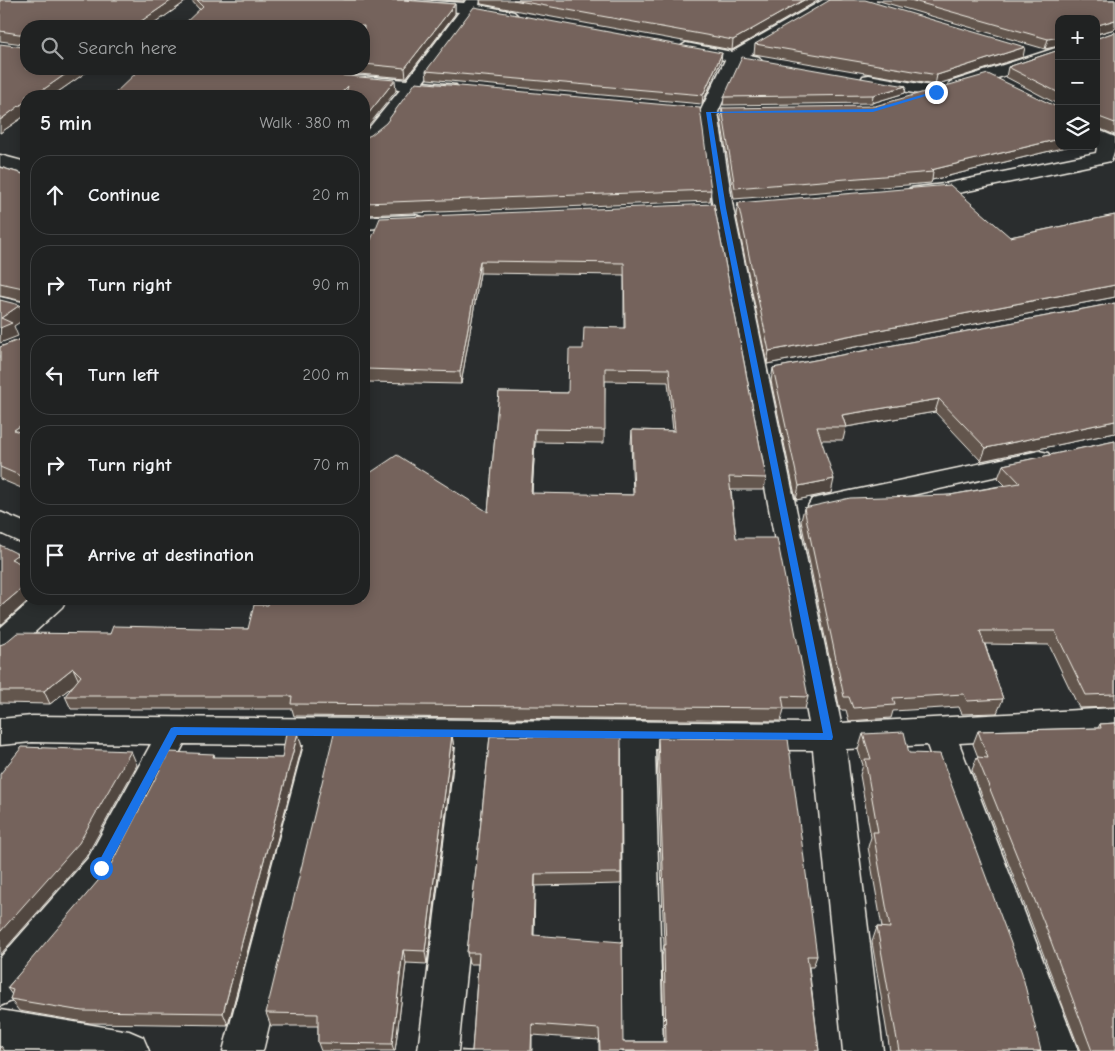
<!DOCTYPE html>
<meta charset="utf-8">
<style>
body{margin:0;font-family:"Comic Neue",sans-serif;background:#2d2f2f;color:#f1f3f6}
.controls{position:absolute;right:15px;top:15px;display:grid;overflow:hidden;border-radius:10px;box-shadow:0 2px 12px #0003}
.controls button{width:45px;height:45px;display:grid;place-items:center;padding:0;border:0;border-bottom:1px solid #3d3f40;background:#202222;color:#f1f3f6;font:25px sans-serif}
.stop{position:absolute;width:15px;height:15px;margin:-11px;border:4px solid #1a73e8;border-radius:50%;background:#fff}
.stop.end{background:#1a73e8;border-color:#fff;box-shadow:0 1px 5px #0008}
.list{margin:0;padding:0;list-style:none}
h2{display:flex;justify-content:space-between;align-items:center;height:65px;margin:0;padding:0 20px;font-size:21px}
h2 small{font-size:16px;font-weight:400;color:#a2a4a5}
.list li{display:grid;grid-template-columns:32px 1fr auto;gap:15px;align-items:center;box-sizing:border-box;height:80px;margin:0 10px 10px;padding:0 10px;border:1px solid #3d3f40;border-radius:20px}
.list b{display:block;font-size:19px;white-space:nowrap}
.list em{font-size:16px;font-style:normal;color:#a2a4a5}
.icon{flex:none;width:28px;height:28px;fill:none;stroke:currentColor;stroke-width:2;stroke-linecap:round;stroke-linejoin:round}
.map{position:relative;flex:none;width:1115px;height:1051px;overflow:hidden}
.search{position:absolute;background:#202222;box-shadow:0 2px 12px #0003;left:20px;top:20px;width:350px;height:55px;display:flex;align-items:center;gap:12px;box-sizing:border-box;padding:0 18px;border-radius:20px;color:#a2a4a5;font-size:19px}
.panel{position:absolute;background:#202222;box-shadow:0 2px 12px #0003;left:20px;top:90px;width:350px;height:515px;border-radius:20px}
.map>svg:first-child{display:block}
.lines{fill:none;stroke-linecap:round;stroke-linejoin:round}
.street-casing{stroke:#f4f1e8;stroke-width:3}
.street{fill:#2a2d2e;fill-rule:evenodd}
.wall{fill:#64564e;stroke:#f4f1e8;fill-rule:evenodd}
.shaded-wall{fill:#514640;stroke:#f4f1e8}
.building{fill:#74645b;stroke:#f4f1e8;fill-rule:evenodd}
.route{fill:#1a73e8}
</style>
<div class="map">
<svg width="1115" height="1051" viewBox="0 0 1115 1051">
<rect width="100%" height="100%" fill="#2a2d2e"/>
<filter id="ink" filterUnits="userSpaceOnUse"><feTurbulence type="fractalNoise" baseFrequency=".02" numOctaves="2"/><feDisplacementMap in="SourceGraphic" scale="10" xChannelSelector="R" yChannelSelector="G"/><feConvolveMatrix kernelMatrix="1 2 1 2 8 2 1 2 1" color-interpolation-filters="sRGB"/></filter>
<g filter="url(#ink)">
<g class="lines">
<!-- street casing -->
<g class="street-casing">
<g id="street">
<path d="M345,0h73l46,3 2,-3h14l-1,5 35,7 3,3 -8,5 -35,-7 -51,69 33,3 2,4 -2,4 -40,-2c-12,16 -32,53 -52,57v-14l36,-44 -47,-5 -2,-4 2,-4 6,-1 48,4 52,-68 -107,-8z"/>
<path d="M823,0h18l-91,55 9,2 2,3 -2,3h-19l-22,49 15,96 108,515 274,-15v26l-156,9 119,308h-40l-111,-306 -81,4 37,302h-40l-30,-301 -158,-1 8,302h-40l-1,-303 -133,-1 -31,304h-40l38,-304 -120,-2 -73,306h-40l81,-306 -120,-1 -70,136 -100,120 -14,6v-48l88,-100 63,-114 -119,-2 -32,3v-26l32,-3 777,7 -96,-515 -13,-96 25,-52 -45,-9 -2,-3 8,-5 46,9z"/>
<path d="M1059,47v10l-97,33h-12l-2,-4 2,-4z"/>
<path d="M869,75l67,12 6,1 2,4 -2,4 -6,1 -73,-13 -2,-4 2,-4z"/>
<path d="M1096,129l19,8v12l-4,12 -167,35 -27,2 -7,-2 -3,-4 3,-4 34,-4 152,-31 2,-11 -2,-1z"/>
<path d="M0,155l26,7v12l-26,-7z"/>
<path d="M415,215l7,2 3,4 -3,4 -58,4v-12z"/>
<path d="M0,297l26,6v14l-26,-6z"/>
<path d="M1039,451l9,2 4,6 -4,6 -226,50 -10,-2 -4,-7 4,-7 10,-2z"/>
<path d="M0,512l26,11v22l-26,-12z"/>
<path d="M33,599h34l-5,8 -51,47 -11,4v-30z"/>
<path d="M0,1010l129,21 14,6 6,14 -149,-1z"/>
</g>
</g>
<!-- street -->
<use href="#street" class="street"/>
</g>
<!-- wall -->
<g class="wall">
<path d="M0,0h188l-37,26h-125v43h65l-39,27h-26v19l-26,18 23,-89 -23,-3z"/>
<path d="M191,0h213l51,4v10l-49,64 -106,-9h64v-43l-165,-17z"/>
<path d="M431,0h33l-1,1z"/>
<path d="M480,0h339l-87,50 -251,-46z"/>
<path d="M876,0h239v29l-17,5v4l17,-6v103l-17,-7 -2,6v-115h-37v27l-14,3z"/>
<path d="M755,44l268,13 -88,28 -181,-31z"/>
<path d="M1059,50v55l-53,-28 2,-10z"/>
<path d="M721,61l-19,43 -275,-25 -1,-8z"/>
<path d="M906,86l-1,7 -33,10 -149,2 1,-8z"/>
<path d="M722,108l337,38h11l-138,34 -1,3 -197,16 -13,-80z"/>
<path d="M364,138l347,52 -1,11 -346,14v4z"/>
<path d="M0,167l26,8v138l-3,-9v-3l-23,-5z"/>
<path d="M738,203l272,34 105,-22v82l-348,67 -31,-149z"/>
<path d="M714,204l52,274 -2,12h-33l5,48 72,159 -3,12h-21l-3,12 -487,-5 -2,-7h-221l-6,-13 10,-12 -25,20 -50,-1v-58l110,-11 138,-5 20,-24 220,-93 11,-120 69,1 15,-44 41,-21v-53l-144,-2 -19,111 -94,-2 -3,13v-152zM605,381l63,1 5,49 -41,-1 -1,13 2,52 -101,-1 3,-52 69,1z"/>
<path d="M1115,303v130l-134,28 -46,-49 -89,15 -3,13h-22l10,53 -35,7 -25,-119 2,-13z"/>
<path d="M26,329v161l-26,-11v-132l21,-8z"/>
<path d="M1115,441v266l-36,1 -30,-63 -64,-1 18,55 -6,14 -35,1 -3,-7 -66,4 -2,7 -42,3 -3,-11h-6l-39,-189 3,-13 146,-13 55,-10 -7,-7 5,-13z"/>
<path d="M1115,723v328h-35l-42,-111 -66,-170 5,-13h1l-5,-13 5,-13 120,-3 2,-4z"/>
<path d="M298,733l4,14 -74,278 -138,-2 -71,-12 -9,-12 2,-4 -5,-7 207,-234 1,4h67z"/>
<path d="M863,734l46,19 132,298h-151l-18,-109 5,-15h5l-14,-80 3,-10 -11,-62 3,-10 -5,-15z"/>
<path d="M452,735l2,14 -27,215 -21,-1 -11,88h-74l-3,-8v-17h-47l-5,-13z"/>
<path d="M490,736l131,137v11l-86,2 -1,50 89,106h41l-2,-86 2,-11 -7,-194 1,-13 159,218 -4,11h-4l10,84h-220v-11l-66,-5 -61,16 6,-87h-9l-2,-11z"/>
</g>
<!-- shaded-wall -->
<g class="shaded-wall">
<path d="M172,0h16l-37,26h-17z"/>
<path d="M804,0h15l-87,50 1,-10z"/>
<path d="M455,4v10l-49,64 -1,-10z"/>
<path d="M1115,20v9l-19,5 2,-9z"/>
<path d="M1059,37v9l-14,3 3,-10z"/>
<path d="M1025,47l-2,10 -88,28 2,-10z"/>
<path d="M722,53l-1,8 -19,43 1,-9z"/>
<path d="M73,69h18l-39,27h-18z"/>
<path d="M395,80l1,11 -32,40v-12z"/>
<path d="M348,86l2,10h-12z"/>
<path d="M906,86l-1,7 -33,10 1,-8z"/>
<path d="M26,101v14l-26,18v-13z"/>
<path d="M1059,139v7h11l-138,34 1,-8 -2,-2z"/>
<path d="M480,261v12l-19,111 -1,-12z"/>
<path d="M1115,285v12l-348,67 2,-13z"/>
<path d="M26,302v11l-3,-9z"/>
<path d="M20,305l5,14 -11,7 4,10 -18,7 1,-25z"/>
<path d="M366,369l1,13 -3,13v-19z"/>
<path d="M939,399l-4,13 -89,15 -4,-12z"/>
<path d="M1115,421v12l-134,28 5,-13z"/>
<path d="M26,422v18l-12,-10z"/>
<path d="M535,429v13l-4,64v-13z"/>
<path d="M834,479l-3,14 -35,7 3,-14z"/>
<path d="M18,554l5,13 -12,-8z"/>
<path d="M26,585v14h4l-30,27v-19z"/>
<path d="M73,668l6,13 -29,23 -6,-13z"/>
<path d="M298,733l4,14 -74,278 -5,-12z"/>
<path d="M452,735l2,14 -27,215 -2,-13z"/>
<path d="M131,751l6,14 -51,92 -86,98v-23z"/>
<path d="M535,874v12l-2,61v-12z"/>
<path d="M403,950l3,13 -11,88h-1l-2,-7z"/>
<path d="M532,1024v27h-1z"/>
<path d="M1,1046l4,5h-5z"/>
</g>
<!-- building -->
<g class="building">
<path d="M0,0h172l-38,26h-108v43h47l-39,27h-8v5l-26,19v-76l23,3 2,-12 -25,-4z"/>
<path d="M197,0h207l51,4 -50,64 -41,-4v-38h-182l21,-20z"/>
<path d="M513,0h291l-71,40z"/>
<path d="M830,0h35l160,47 -88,28 -182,-31z"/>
<path d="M910,0h205v20l-17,5v13l17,-6v91l-16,-6 -1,13h-2v-111h-37v18l-11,2z"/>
<path d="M474,7l248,46 -19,42 -277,-24z"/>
<path d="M1059,50v43l-51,-26z"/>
<path d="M742,57l164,29 -33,9 -149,2z"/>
<path d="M140,69h125l130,11 -31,39v-23h-19l3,-10 -10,10h-226z"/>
<path d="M988,74l71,34v31l-128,31 2,2 -198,16 -13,-80 153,-2z"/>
<path d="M416,82l284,26 11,82 -347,13v-65l7,-3 15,-12z"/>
<path d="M0,167l26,8v127l-3,2v-16l-23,-5z"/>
<path d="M950,185l60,52 105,-22v70l-346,66 -31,-148z"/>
<path d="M714,204l52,274 -37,-1 7,61h41l31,159 -26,-1 2,12 -493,-4 1,-8h-227l16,-20 -8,-8 -29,23h-44v-46l5,-2 12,-10 93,1 3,-8 135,3 6,-24h14l1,-6h95v-122l33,-22 91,57 11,-120 69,1 1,-44h14l1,-22 41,1 -1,-65 -144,-2 -20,111 -94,-3 -2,7v-133l7,-3 9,-22zM605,368l64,1 6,62 -43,-1 2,65 -103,-2 4,-64 70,1z"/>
<path d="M0,300l20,5 -19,13 11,5 -12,5z"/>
<path d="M1115,303v118l-129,27 -47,-49 -97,16 4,12h-29l17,52 -35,7 -26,-118z"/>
<path d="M23,327l3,2v93l-12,8 12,5v43l-26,-11v-120l21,-8z"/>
<path d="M1115,441v253l-29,1 -31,-64h-75l23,68 -36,2 -3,-7 -71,4 2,7 -42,3 -4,-11h-5l-40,-189 46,-10 100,-3 70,-12 -17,-18z"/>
<path d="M0,545l18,9 -7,5 15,7v19l-26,22z"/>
<path d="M1115,723v328h-23l-46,-123 -69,-171 11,1 -10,-27 123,-3 -1,-4z"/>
<path d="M904,732l5,21 31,1 82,219 19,78h-142l-22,-124 13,1 -17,-96h5l-13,-73h6l-8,-25z"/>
<path d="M286,733h12l-75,280 -141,-2 -72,-12 3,-9 -6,-2 102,-120 60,-116 45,2 -1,3 69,1z"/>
<path d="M334,733l118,2 -27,216 -22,-1 -11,94 -74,-1v-29l-52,-1z"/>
<path d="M490,736l131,1v136l-86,1 -2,61 89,7 1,100h43l-2,-97h2l-8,-207 130,1 29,217h-10l12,95h-219l-1,-22 -67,-5 -1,27h-70v-1l11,1 7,-98h-12z"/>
<path d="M22,747l109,4 -52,92 -79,89v-158z"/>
</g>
</g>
<!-- route -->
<path class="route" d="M935,91l4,1 -66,20 -162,1 15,95 107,529 -1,3 -655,-5 -72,137h-8v-7l74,-137 3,-1 649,6 -103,-525 -14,-96 167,-3z"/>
</svg>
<div class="controls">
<button>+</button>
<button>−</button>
<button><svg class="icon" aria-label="layers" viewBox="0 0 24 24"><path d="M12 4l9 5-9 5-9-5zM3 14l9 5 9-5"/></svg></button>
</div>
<div class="stop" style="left:101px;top:868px"></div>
<div class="stop end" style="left:936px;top:92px"></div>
<div class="search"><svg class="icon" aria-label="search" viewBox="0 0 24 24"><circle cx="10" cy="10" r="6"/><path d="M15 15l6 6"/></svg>Search here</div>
<section class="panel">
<h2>5 min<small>Walk · 380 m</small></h2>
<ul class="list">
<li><svg class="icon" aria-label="ahead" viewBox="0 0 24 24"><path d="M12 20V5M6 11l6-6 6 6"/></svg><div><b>Continue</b></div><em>20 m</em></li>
<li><svg class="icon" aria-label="right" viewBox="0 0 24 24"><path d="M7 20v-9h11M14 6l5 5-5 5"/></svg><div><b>Turn right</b></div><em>90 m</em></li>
<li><svg class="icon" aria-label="left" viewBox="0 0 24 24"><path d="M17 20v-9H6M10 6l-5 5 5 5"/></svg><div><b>Turn left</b></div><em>200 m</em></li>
<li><svg class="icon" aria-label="right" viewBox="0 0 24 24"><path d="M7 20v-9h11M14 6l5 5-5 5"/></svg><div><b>Turn right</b></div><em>70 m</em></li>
<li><svg class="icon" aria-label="arrive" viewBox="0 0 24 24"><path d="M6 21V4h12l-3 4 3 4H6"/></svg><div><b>Arrive at destination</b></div></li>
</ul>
</section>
</div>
